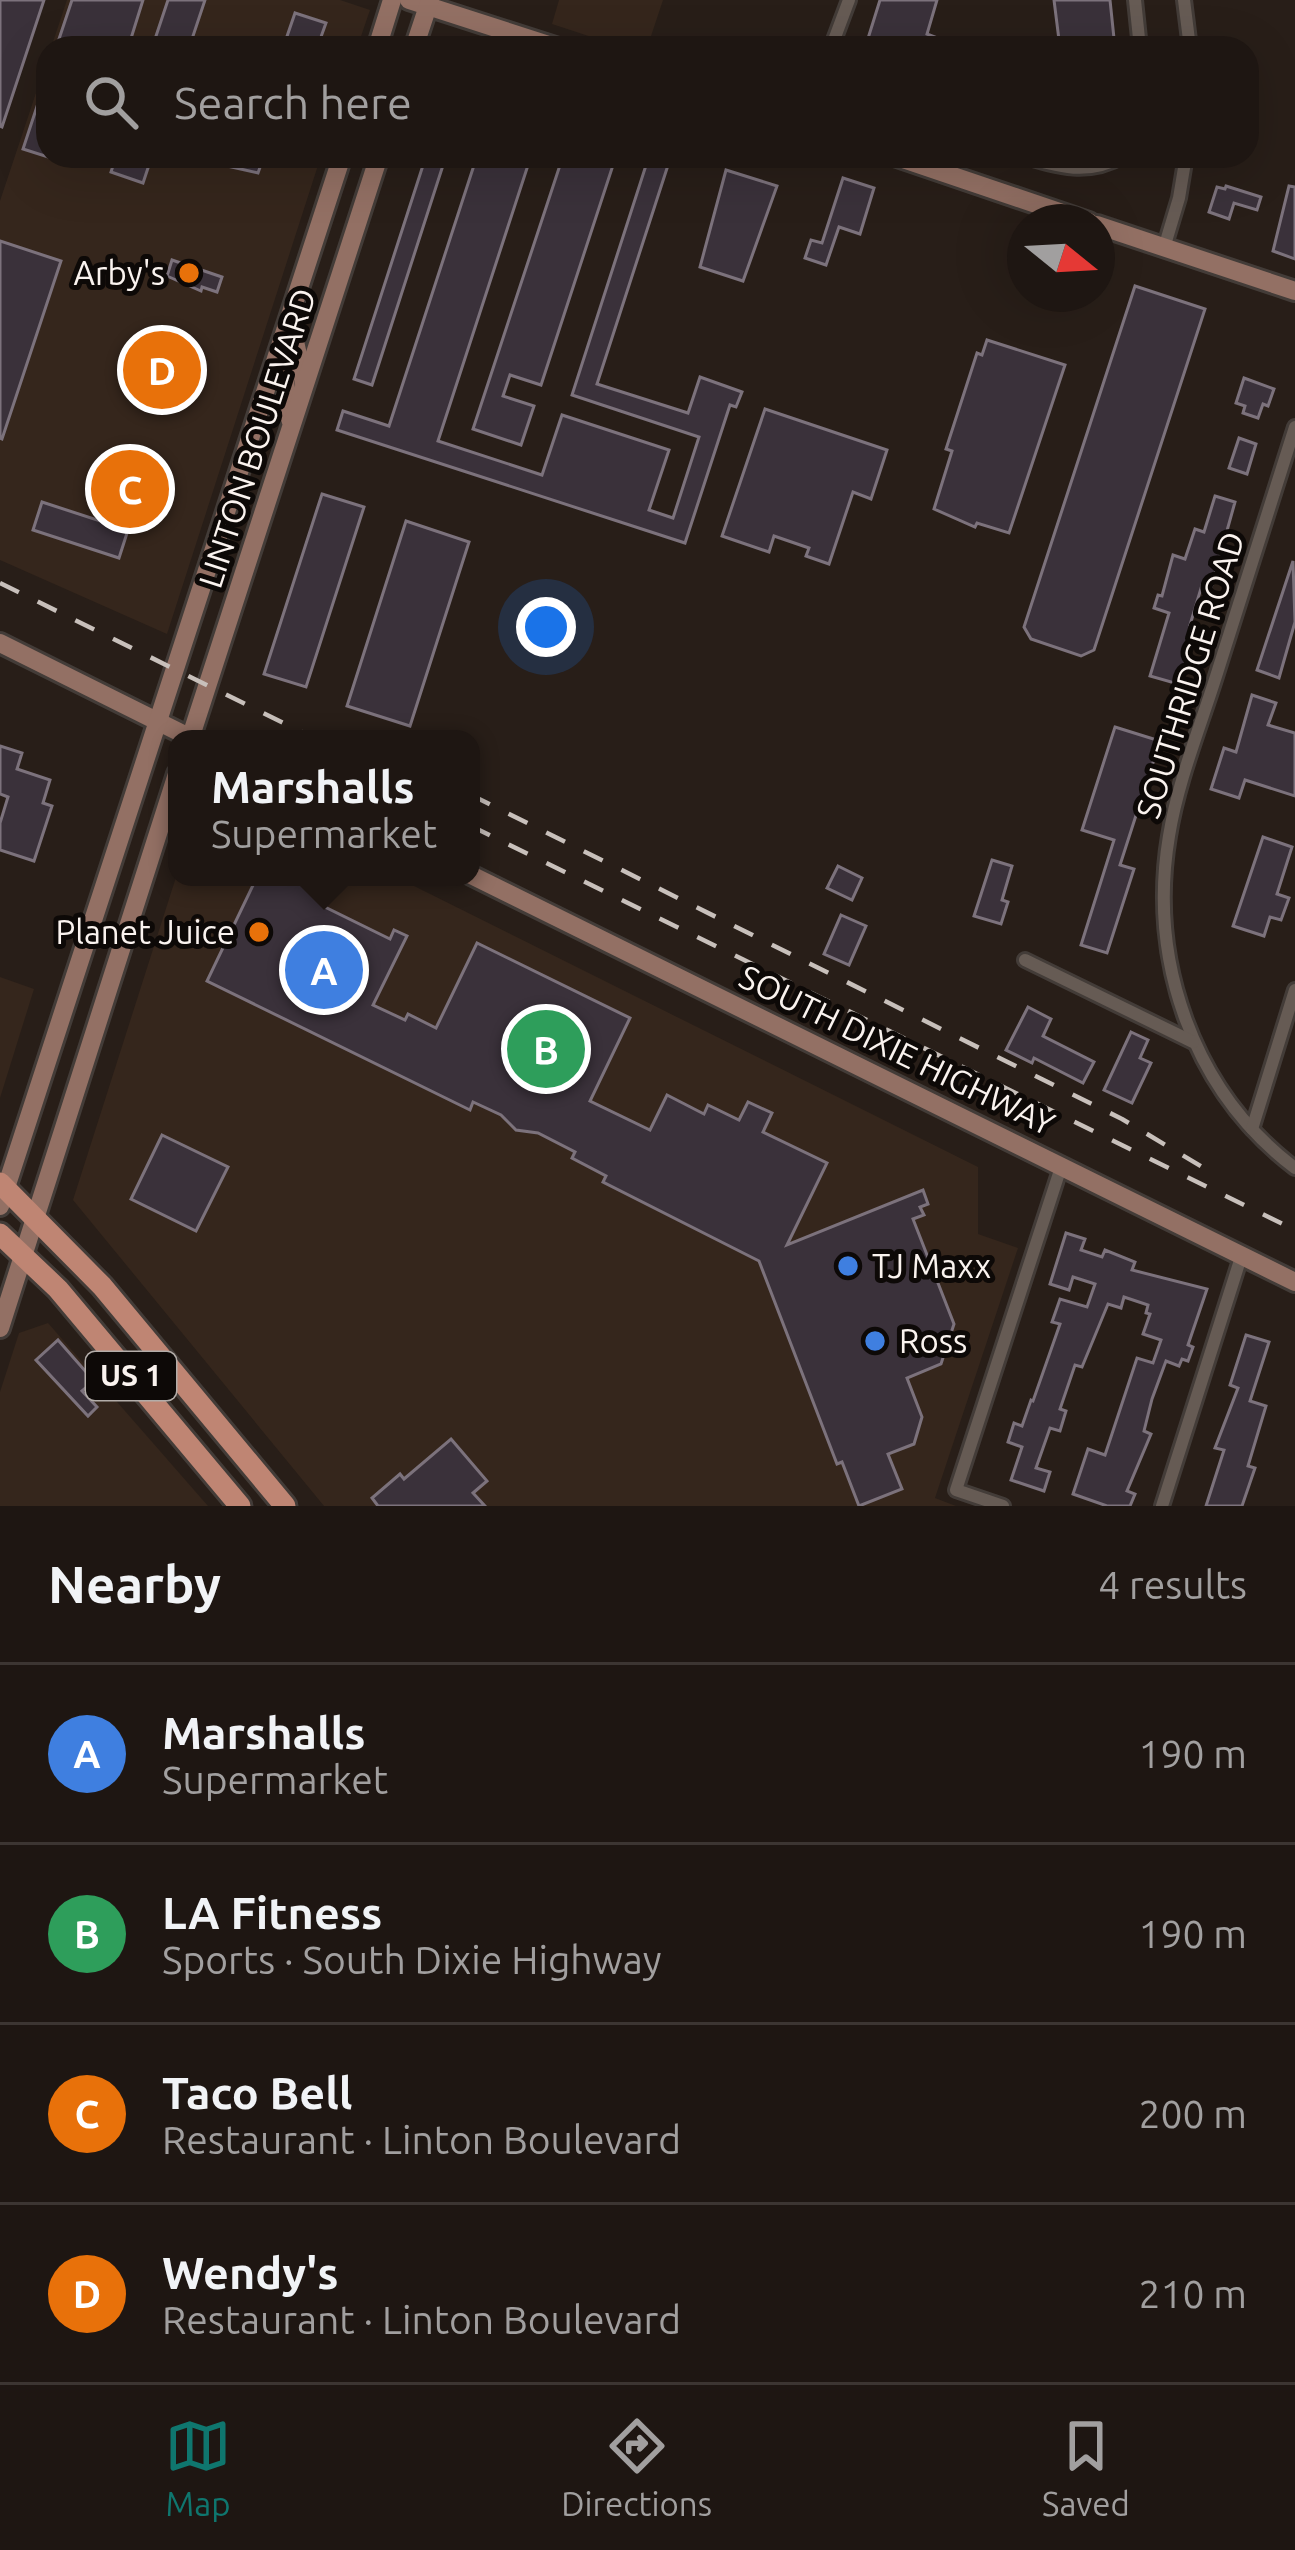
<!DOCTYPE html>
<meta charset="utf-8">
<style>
body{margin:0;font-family:Ubuntu,sans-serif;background:#2b2320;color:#f1f3f6}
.compass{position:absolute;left:1007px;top:204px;width:108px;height:108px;border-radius:50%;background:#1e1612;box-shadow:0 12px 48px #0002;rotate:108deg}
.you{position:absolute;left:546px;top:627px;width:42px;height:42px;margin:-30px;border:9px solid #fff;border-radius:50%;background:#1a73e8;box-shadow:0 0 0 18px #1a73e833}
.badge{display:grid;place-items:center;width:78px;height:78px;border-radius:50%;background:#0f766e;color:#fff;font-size:39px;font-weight:700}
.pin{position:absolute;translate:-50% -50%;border:6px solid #fff;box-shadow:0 3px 12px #0006}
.popup{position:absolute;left:168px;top:730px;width:312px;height:156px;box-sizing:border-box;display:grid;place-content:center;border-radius:24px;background:#1e1612;filter:drop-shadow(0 3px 9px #0005);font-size:39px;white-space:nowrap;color:#a19f9f}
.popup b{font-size:45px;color:#f1f3f6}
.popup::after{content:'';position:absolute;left:50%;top:100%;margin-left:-24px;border:24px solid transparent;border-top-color:#1e1612}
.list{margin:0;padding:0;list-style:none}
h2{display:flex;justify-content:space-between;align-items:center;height:156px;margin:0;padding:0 48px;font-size:51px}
h2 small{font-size:39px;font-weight:400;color:#a19f9f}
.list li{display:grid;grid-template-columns:78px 1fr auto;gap:36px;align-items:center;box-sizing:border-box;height:180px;padding:0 48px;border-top:3px solid #3c3532}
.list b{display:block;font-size:45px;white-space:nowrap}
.list p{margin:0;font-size:39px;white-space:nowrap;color:#a19f9f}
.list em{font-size:39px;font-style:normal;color:#a19f9f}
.icon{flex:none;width:66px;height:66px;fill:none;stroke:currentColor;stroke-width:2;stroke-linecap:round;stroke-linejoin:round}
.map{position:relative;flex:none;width:1295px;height:1506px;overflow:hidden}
.search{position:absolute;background:#1e1612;box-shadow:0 12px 48px #0002;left:36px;right:36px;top:36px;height:132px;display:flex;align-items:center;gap:30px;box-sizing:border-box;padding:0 42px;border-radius:36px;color:#a19f9f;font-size:45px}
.sheet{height:876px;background:#1e1612}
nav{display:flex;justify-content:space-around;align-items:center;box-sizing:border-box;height:168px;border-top:3px solid #3c3532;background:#1e1612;font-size:33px;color:#a19f9f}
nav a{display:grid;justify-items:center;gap:6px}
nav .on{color:#0f766e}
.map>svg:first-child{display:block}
.built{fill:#35261c}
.building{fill:#3a313a;stroke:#7c727c;stroke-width:3}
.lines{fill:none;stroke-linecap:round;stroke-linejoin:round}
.street-casing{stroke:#433c38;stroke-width:18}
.secondary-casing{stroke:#433c38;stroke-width:24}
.primary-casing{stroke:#433c38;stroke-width:27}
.street{stroke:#665b54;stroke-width:12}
.secondary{stroke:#937064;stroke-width:18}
.primary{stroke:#bf8573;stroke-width:21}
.rail{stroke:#c8c0bb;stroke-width:4.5;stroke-dasharray:21 21;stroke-linecap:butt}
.food-dot{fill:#e8710a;stroke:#0d0907;stroke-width:4.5}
.shop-dot{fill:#3f7fe0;stroke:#0d0907;stroke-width:4.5}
.labels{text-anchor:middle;stroke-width:10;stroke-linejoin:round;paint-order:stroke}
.shield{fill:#0d0907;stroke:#b3ada9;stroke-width:3}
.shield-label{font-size:30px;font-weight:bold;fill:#faf3ef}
.poi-label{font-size:33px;fill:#faf3ef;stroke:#0d0907;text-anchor:end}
.street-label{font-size:33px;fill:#faf3ef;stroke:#0d0907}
</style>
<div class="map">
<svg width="1295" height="1506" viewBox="0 0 1295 1506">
<rect width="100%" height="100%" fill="#281e18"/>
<!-- built -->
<g class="built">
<path d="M67,0h273l30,10 -13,38h-306z"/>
<path d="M559,0h104l-16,48h-22l-73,-24z"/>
<path d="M48,57v99h273l-154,478 -167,-74v-359z"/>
<path d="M177,874l219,3 582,290v67l40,14 -83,250 21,8h-632l-251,-306z"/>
<path d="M0,977l34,12 -34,109z"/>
<path d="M48,1323l160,183h-208v-114l19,-59z"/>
</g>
<!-- building -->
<g class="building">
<path d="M0,0h44l-42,127 -2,-1z"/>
<path d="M72,0h71l-15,48h-72z"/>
<path d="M168,0h37l-16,48h-37z"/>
<path d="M880,0h57l-10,34 36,14h-98z"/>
<path d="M1054,0h56l5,48h-55z"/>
<path d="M295,13l31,10 -9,25h-34z"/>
<path d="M46,79h2v78l-25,-8z"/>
<path d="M116,156h36l-9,27 -32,-11z"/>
<path d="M212,156h52l-6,17 -35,-8z"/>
<path d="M426,156h20l-74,229 -18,-6z"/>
<path d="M477,156h54l-93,285 104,34 20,-60 107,35 -20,60 24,8 26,-81 -127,-42 77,-239h22l-74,228 91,29 12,-36 42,15 -6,15 -6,-2 -45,138 -348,-113 6,-19 46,15z"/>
<path d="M563,156h53l-75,229 -31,-10 -7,21 31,10 -13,39 -48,-16z"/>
<path d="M726,170l51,16 -34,95 -43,-14z"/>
<path d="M843,178l31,10 -14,46 -21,-7 -13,38 -21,-7 6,-18 11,3z"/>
<path d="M1226,186l35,11 -4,13 -23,-7 -5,16 -20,-7 8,-25 8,2z"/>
<path d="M1289,186l6,1v72l-22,-8z"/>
<path d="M0,241l61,20 -59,178 -2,-1z"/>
<path d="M172,260l50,17 -5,15 -15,-5 -1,4 -34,-15z"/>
<path d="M1135,286l70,23 -111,341 -13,6 -50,-17 -7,-12z"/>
<path d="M987,340l78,25 -56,168 -32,-10 -2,4 -41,-18 18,-58 -6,-2 31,-96 5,2z"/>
<path d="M140,348l53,17 -8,25 -54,-15z"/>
<path d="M1244,378l30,11 -6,17 -5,-2 -5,14 -15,-5 2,-7 -9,-3z"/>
<path d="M765,409l122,41 -16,49 -18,-7 -24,72 -23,-8 3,-8 -35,-12 -5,16 -47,-16z"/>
<path d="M1239,438l17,6 -9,30 -18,-6z"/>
<path d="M116,471l37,11 -8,26 -37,-12z"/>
<path d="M322,494l42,13 -58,180 -42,-13z"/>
<path d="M1215,496l20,6 -24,86 -9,-3 -12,40 7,2 -19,57 -28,-8 19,-63 -15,-5 4,-13 4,1 11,-41 12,4 10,-30 9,3z"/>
<path d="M42,502l86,28 -9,28 -86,-28z"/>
<path d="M406,521l63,21 -59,184 -63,-20z"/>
<path d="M1293,561l2,61 -16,56 -22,-8z"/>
<path d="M1252,695l24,8 -8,22 27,8v63l-50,-16 -6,18 -28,-9 13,-41 12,4z"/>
<path d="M1115,727l45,14 -40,124 14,4 -27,84 -26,-8 33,-105 -32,-10z"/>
<path d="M0,746l22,7 -5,16 33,11 -7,23 9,3 -18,55 -34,-11v-27l8,-26 -8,-3z"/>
<path d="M1263,837l29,10 -15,47 12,4 -8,22 -11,-3 -6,19 -31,-10z"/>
<path d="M992,860l20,6 -10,34 6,2 -7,22 -27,-8z"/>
<path d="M838,866l24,12 -10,22 -25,-12z"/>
<path d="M257,877h49l25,12 -8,17 67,33 4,-9 13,6 -34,69 32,15 3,-6 28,14 41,-85 153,75 -40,83 60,29 17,-35 37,19 4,-9 31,15 9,-18 24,11 -9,19 64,31 -40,82 136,-55 5,14 -8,3 4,8 -11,4 41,105 -13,40 -34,14 15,39 -8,27 -26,10 14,35 -43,17 -17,-44 -5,2 -78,-203 -156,-79 3,-6 -34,-18 3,-6 -37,-19 -22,-3 -15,-15 -28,-13 -3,8 -263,-129z"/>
<path d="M841,915l25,11 -17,39 -25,-11z"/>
<path d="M1028,1007l23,12 -8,17 51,26 -11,21 -49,-25 -2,5 -26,-13z"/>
<path d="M1131,1032l17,8 -8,18 11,5 -19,40 -28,-13z"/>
<path d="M162,1135l66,32 -32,64 -65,-32z"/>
<path d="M1066,1233l19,6 -4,11 21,7 3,-7 30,12 -3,8 75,19 -19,56 5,2 -5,14 -6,-2 -3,7 -13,-5 -14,38 -8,32 7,3 -24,57 8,3 -5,12h-23l-34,-12 15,-45 17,6 32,-97 16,5 8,-23 -18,-6 7,-20 -4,-1 2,-8 -24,-8 -3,11 -13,-4 -26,63 -7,-2 -15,44 6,2 -6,20 -10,-3 -14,40 14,4 -6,19 -33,-11 11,-33 -14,-5 6,-19 8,3 9,-26 2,1 27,-77 -8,-2 8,-23 27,8 8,-23 -22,-7 -4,13 -19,-6z"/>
<path d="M1246,1335l23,7 -19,59 16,5 -18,60 7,2 -13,38h-36l18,-56 -9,-2 23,-60 -8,-3z"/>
<path d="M58,1340l36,41 -12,10 15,16 -9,9 -52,-56z"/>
<path d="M451,1439l36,42 -14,12 12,13h-107l-6,-8 28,-24 4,5z"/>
</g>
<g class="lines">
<!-- street casing -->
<g class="street-casing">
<g id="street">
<path d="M1135,0l5,48"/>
<path d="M1184,0l6,48"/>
<path d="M831,48l18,-48"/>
<path d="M1023,156c36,11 65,20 100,0"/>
<path d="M1164,248l15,-50 7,-42"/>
<path d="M1295,427c-26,81 -51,162 -77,243 -17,55 -40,110 -49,166 -21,125 24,255 126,332"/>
<path d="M1025,960l168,82"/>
<path d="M1252,1129l43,-139"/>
<path d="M1003,1506l-47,-16 106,-326"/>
<path d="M1162,1506l80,-252"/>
</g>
</g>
<!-- secondary casing -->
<g class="secondary-casing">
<g id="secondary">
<path d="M409,0l149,48"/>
<path d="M377,48l15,-48"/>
<path d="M414,48l16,-48"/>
<path d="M894,156l195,66"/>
<path d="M1097,225l198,66"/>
<path d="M291,323l13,60"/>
<path d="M276,362l9,19 5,38"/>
<path d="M0,643l193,96"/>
<path d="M190,739l189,-583"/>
<path d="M471,875l824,407"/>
<path d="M0,1206l342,-1050"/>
<path d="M0,1328l177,-554"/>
</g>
</g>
<!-- primary casing -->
<g class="primary-casing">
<g id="primary">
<path d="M0,1183l102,103 183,220"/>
<path d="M0,1234l58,55 182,217"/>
</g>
</g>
<!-- street -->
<use href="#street" class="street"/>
<!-- secondary -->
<use href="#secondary" class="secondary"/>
<!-- primary -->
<use href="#primary" class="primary"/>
<!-- rail -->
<g class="rail">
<path d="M0,583l316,156"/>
<path d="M357,738l1,1"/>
<path d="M471,795l651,324 87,52"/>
<path d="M471,826l824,404"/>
</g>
</g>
<!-- markers -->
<g class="food-dot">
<circle cx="189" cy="273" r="12"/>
<circle cx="259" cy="932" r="12"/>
</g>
<g class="shop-dot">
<circle cx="848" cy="1266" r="12"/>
<circle cx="875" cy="1341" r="12"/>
</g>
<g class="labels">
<!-- shield labels -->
<rect class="shield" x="86" y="1352" width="90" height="48" rx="9"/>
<g class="shield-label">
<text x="131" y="1386">US 1</text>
</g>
<!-- poi labels -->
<g class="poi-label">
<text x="165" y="285">Arby's</text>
<text x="235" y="944">Planet Juice</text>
<text x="872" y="1278" text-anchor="start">TJ Maxx</text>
<text x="899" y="1353" text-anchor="start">Ross</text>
</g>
<!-- street labels -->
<g class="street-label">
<text transform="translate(257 438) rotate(-72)" y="12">LINTON BOULEVARD</text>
<text transform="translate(1190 675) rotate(-73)" y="12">SOUTHRIDGE ROAD</text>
<text transform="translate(897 1050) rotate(26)" y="12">SOUTH DIXIE HIGHWAY</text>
</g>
</g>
</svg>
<svg class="compass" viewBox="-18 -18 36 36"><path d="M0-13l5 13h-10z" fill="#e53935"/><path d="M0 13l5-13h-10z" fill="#a19f9f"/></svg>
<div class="you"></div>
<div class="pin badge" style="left:324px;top:970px;background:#3f7fe0">A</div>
<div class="popup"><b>Marshalls</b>Supermarket</div>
<div class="pin badge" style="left:546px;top:1049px;background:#2e9e5b">B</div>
<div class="pin badge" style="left:130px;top:489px;background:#e8710a">C</div>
<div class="pin badge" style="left:162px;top:370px;background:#e8710a">D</div>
<div class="search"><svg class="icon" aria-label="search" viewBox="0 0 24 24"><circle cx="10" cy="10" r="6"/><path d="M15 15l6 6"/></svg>Search here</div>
</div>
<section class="sheet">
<h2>Nearby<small>4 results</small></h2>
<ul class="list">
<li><span class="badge" style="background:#3f7fe0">A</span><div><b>Marshalls</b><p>Supermarket</p></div><em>190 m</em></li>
<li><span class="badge" style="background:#2e9e5b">B</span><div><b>LA Fitness</b><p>Sports · South Dixie Highway</p></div><em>190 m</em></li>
<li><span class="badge" style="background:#e8710a">C</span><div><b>Taco Bell</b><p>Restaurant · Linton Boulevard</p></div><em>200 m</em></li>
<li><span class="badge" style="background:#e8710a">D</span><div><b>Wendy's</b><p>Restaurant · Linton Boulevard</p></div><em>210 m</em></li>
</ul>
</section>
<nav>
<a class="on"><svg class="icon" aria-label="map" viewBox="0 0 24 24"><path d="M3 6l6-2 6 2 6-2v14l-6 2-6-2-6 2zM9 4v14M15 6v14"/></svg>Map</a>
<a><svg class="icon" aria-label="directions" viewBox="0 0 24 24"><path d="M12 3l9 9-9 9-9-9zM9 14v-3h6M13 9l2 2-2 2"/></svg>Directions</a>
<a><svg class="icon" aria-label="saved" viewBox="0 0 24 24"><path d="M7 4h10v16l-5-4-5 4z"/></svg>Saved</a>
</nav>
